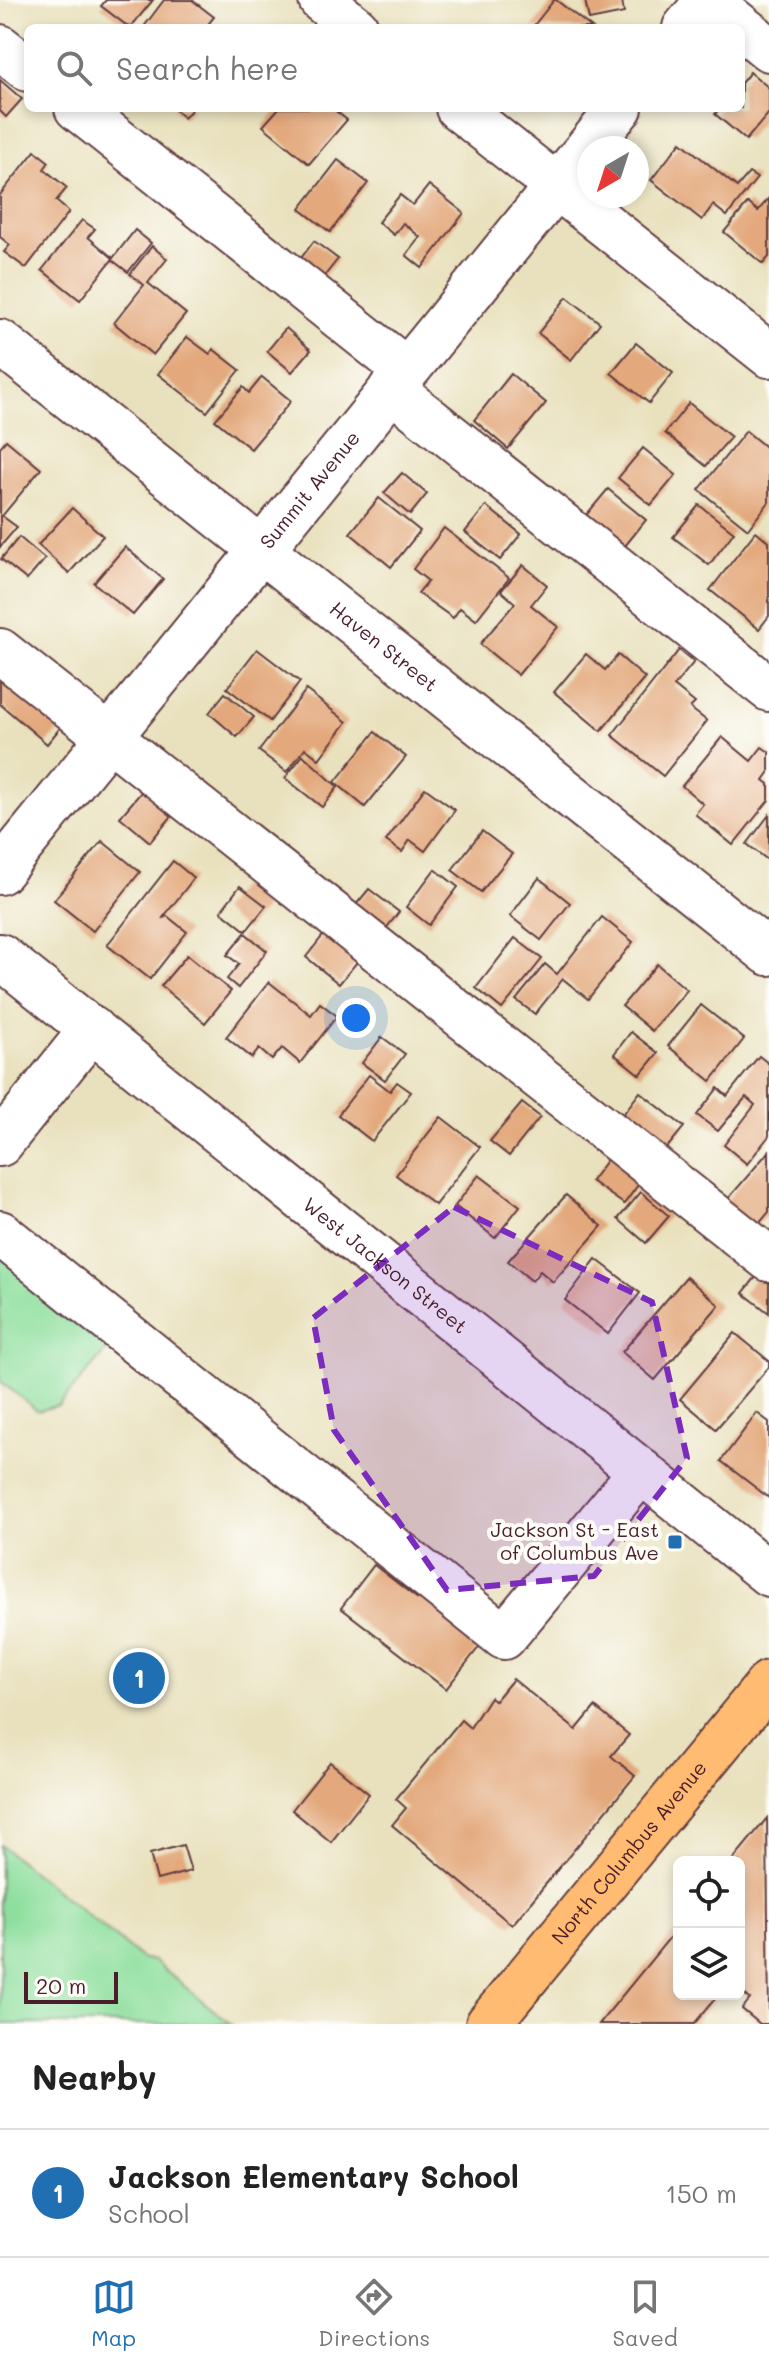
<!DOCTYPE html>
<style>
body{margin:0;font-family:Mali,sans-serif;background:#f2f2f2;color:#222}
.controls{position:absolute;right:24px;bottom:24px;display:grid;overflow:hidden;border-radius:12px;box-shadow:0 4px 12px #0003}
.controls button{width:72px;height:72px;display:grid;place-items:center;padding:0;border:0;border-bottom:2px solid #e0e0e0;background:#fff;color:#222;font:40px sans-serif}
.compass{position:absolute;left:577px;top:136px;width:72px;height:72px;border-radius:50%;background:#fff;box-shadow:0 4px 12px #0003;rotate:219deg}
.scale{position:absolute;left:24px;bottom:20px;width:94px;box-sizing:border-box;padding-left:8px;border:4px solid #4a1f2b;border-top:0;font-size:22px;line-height:28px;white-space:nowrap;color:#4a1f2b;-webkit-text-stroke:6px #fdfcf7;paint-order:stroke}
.you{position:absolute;left:356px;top:1018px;width:28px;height:28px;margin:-20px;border:6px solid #fff;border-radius:50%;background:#1a73e8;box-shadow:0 0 0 12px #1a73e833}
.badge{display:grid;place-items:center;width:52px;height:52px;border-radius:50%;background:#1f6fb2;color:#fff;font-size:26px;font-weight:700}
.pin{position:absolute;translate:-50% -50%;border:4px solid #fff;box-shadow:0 2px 8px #0006}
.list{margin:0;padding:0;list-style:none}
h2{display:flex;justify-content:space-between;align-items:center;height:104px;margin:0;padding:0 32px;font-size:34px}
h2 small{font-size:26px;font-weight:400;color:#767676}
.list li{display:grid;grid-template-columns:52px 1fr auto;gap:24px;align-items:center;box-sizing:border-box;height:128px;padding:0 32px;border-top:2px solid #e0e0e0}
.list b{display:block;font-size:30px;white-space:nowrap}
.list p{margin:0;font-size:26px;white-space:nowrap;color:#767676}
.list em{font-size:26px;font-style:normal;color:#767676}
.icon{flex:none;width:44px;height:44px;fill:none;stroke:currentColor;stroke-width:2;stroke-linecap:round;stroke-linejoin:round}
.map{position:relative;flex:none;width:769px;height:2024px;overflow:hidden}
.search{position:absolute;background:#fff;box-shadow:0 4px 12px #0003;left:24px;right:24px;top:24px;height:88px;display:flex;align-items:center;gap:20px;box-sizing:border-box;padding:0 28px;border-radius:12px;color:#767676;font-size:30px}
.sheet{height:232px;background:#fff}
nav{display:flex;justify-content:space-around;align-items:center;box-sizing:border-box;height:112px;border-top:2px solid #e0e0e0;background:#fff;font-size:22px;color:#767676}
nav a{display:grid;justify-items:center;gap:4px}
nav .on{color:#1f6fb2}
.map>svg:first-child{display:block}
.green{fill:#8edf9e;stroke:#6c7f64;stroke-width:2}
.building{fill:#e3a87b}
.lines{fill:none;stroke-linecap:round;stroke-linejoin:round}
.minor-casing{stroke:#623c41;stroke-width:48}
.major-casing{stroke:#623c41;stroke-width:48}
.minor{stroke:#fff;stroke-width:44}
.major{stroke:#febb71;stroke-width:44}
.marked{fill:#7b2cbf;fill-opacity:0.2;stroke:#7b2cbf;stroke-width:6;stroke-dasharray:16 10;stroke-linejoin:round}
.poi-dot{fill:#1f6fb2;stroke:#fdfcf7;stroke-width:3}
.labels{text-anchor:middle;stroke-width:8;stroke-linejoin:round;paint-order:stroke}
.street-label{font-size:20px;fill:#4a1f2b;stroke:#fdfcf7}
.poi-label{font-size:20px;fill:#4a1f2b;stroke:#fdfcf7;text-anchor:end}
</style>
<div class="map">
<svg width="769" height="2024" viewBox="0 0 769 2024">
<rect width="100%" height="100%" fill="#fdfcf7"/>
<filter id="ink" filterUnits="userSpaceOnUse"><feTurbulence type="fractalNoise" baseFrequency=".0125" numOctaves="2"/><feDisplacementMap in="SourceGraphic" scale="16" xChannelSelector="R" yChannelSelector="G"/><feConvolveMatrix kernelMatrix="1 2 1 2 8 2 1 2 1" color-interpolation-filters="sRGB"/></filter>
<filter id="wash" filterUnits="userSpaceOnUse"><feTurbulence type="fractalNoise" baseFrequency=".006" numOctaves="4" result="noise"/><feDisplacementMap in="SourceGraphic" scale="32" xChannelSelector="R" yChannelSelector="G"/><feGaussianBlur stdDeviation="1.8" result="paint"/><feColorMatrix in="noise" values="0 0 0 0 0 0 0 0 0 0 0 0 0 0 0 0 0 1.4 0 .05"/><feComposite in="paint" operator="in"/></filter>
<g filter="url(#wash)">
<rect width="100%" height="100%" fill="#e9e1be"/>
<!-- green -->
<g class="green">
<path d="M0,1254l112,90 -53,61 -21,6 -38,-30z"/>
<path d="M0,1845l141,113 12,3 78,63h-231z"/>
</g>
<g id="blocks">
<!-- building -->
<g class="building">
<path d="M106,0h47l-23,28 -29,-22z"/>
<path d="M164,0h28l22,17 -9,11h-62z"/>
<path d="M554,0h2l36,28h-60z"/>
<path d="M585,0h37l2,13 -35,7z"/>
<path d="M750,72l19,16v25l-23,27 -31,-26 5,-6h21v-25z"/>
<path d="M0,80l22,19 -16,18 -6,-6z"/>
<path d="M173,108h20l-9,10z"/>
<path d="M279,108h53l15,12 -38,44 -46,-38z"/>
<path d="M681,142l56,45 12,-14 8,5 -30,38 -14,-11 -11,15 -51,-40z"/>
<path d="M35,151l14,11 -5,7 23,19 -11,13 13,11 -43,56 -22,-16 6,-7 -10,-8v-42z"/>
<path d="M338,160l30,23 -38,49 -30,-23z"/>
<path d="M429,185l35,28 -42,55 -16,-13 14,-18 -17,-14 -9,12 -16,-13 22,-27 13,10z"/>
<path d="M769,198v59l-6,7 -39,-32 24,-29 10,8z"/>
<path d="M82,220l13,9 -7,8 25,21 22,-28 16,13 -23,29 -16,-12 -32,40 -38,-30z"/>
<path d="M314,241l24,18 -20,25 -23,-18z"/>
<path d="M152,246l15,13 -19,24 38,31 -33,41 -39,-32 30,-38 -14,-11z"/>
<path d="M567,297l33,26 -29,37 -33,-27z"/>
<path d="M286,328l25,22 -19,22 -25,-21z"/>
<path d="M187,337l23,17 3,-5 27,21 -33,42 -49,-38z"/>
<path d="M636,343l37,30 -24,30 -38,-30z"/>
<path d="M511,374l35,29 -38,46 -34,-29z"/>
<path d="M262,377l29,24 -40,48 -36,-29 28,-33 6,6z"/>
<path d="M689,403l42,34 -25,29 -41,-33z"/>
<path d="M746,431l23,19v52l-21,27 -49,-39z"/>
<path d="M6,440l35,29 -39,47 15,11 -17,20v-100z"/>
<path d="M643,448l33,27 -25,30 -33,-27z"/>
<path d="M402,473l25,21 -17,21 -26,-22z"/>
<path d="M608,489l38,31 -25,31 -38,-32z"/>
<path d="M379,498l41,33 -29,36 -41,-34z"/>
<path d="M699,505l35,27 -25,33 -36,-28z"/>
<path d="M486,506l35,28 -21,26 -35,-28z"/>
<path d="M72,508l31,28 -34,37 -31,-28z"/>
<path d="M444,528l65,50 -33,42 -16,-12 -7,10 -35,-25 10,-12 -15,-12z"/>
<path d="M756,531l13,11v74l-10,13 -49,-39z"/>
<path d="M19,537l26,22 -18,21 -26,-21z"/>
<path d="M125,547l38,32 -30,36 -39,-32z"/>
<path d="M523,565l24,20 -16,20 27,22 -40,48 -38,-31 35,-41 -14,-12z"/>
<path d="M257,649l43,33 -30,39 -43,-33z"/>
<path d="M679,650l15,12 -20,24 21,17 -5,5 17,13 -44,55 -51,-41z"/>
<path d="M586,654l19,16 13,-15 27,23 -44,53 -47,-39z"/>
<path d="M7,672l58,50 -18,22 -47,-40v-24z"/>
<path d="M306,690l41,32 -28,37 -14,-11 -18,24 -28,-21z"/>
<path d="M225,693l29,24 -17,20 -28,-24z"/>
<path d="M375,732l31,25 -41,50 -30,-25z"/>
<path d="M722,737l29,24 11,-14 7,5v21l-5,7 5,4v16l-36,45 -38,-31 8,-10 -21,-18z"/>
<path d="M303,755l35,32 -16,20 -37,-29z"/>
<path d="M148,784l29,26 -27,32 -30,-25z"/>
<path d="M425,788l30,22 -30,41 -15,-11 -8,12 -16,-11z"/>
<path d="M769,815v46l-22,-17z"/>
<path d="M482,831l30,23 -31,38 -29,-22z"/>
<path d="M102,841l38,31 -47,59 -39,-31z"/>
<path d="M173,861l21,17 -32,41 5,-3 20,16 -37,47 -43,-34z"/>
<path d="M435,869l23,18 -29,38 -23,-18z"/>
<path d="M539,878l31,25 -29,37 -31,-24z"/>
<path d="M240,886l26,20 -20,25 -25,-20z"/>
<path d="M369,889l30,23 -19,24 -30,-24z"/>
<path d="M602,917l31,25 -45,57 -25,-20 -28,35 -19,-14 29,-36 12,10z"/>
<path d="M329,928l33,28 -23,28 -33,-27z"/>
<path d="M245,933l22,18 -29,37 -11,-9 12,-15 -12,-9z"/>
<path d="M515,938l27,21 -40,50 -26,-21z"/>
<path d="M187,955l44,36 -26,32 -44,-37z"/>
<path d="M657,964l30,26 -35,41 -30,-25z"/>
<path d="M269,982l42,33 9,-12 17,13 -37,47 -18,-15 -10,12 -13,-11 -7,9 -26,-21z"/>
<path d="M701,1005l43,34 -33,42 -43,-35z"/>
<path d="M631,1032l27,21 -18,22 -26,-21z"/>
<path d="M382,1037l23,17 -20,26 -23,-17z"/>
<path d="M759,1056l10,8v72l-22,28 -23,-19 31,-40 -9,-8 -28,34 -21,-16 21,-27 9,8z"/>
<path d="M369,1075l21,16 7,-9 14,10 -39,49 -34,-26z"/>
<path d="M640,1092l44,35 -23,28 -43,-34z"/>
<path d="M522,1103l18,14 -31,39 -19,-15z"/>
<path d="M441,1117l39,30 -45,58 -39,-30z"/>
<path d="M769,1151v61l-16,19 -31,-25z"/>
<path d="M611,1154l32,24 -19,26 -33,-23z"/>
<path d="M479,1175l41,31 -25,32 -40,-32z"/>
<path d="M641,1192l28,24 -23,27 -28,-24z"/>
<path d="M566,1195l36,31 -49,56 -13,-11 -8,10 -24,-20z"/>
<path d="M596,1259l44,34 -32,41 -43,-34z"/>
<path d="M760,1272l9,8v33l-26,-20z"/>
<path d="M686,1277l33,28 -64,75 -33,-28z"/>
<path d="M735,1333l34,28v6l-53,62 -36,-30z"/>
<path d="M757,1413l12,9v76l-48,-37z"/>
<path d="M374,1565l44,34 3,-4 62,47 -37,47 -105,-81z"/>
<path d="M513,1679l63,51 19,-23 34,28 -18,21 24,20 -123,149 -120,-100 14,-17 -10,-9 65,-79 9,8 20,-31 5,4z"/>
<path d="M330,1762l39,32 -38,48 -39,-32z"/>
<path d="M767,1818l2,206h-9l-18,-15 8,-10 -11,-10v-127h-8z"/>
<path d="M183,1845l8,26 -34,9 -7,-26z"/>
<path d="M679,1926v68h40l-25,30h-95z"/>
</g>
</g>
</g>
<g filter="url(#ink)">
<use href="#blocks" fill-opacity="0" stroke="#623c41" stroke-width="2"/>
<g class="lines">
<!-- minor casing -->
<g class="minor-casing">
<g id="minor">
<path d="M321,0l35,28"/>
<path d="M685,28l23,-28 61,49"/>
<path d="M0,47l28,22"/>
<path d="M77,108l329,262"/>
<path d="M458,108l311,247"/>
<path id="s1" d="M0,342l769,611"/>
<path d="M391,389l378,300"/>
<path d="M0,651l769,608"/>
<path id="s2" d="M0,872l620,-764"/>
<path id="s3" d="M0,956l769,618"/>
<path d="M0,1144l92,-115"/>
<path d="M0,1233l504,404 137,-166"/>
</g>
</g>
<!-- major casing -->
<g class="major-casing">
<g id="major">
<path id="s4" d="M488,2024l281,-341"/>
</g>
</g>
<!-- minor -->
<use href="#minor" class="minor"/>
<!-- major -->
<use href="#major" class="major"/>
</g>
</g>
<!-- marked area -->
<path class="marked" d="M454,1207l198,95 35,156 -93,118 -147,14 -113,-160 -21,-112z"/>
<!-- markers -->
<rect class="poi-dot" x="667" y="1534" width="16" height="16" rx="4"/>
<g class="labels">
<!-- street labels -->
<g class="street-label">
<text dy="7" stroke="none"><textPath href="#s2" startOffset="492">Summit Avenue</textPath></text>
<text dy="7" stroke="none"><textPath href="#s1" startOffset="490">Haven Street</textPath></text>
<text dy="7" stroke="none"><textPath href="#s3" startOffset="494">West Jackson Street</textPath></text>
<text dy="7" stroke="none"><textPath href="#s4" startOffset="222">North Columbus Avenue</textPath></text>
</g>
<!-- poi labels -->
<g class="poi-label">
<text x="659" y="1537">Jackson St - East<tspan x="659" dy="23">of Columbus Ave</tspan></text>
</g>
</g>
</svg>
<div class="controls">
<button><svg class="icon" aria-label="locate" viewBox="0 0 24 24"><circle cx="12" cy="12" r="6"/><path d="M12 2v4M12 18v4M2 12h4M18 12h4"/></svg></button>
<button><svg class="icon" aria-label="layers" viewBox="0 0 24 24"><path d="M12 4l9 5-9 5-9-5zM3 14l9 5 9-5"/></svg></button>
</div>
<svg class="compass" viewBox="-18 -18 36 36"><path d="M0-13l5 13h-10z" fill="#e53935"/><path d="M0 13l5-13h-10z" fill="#767676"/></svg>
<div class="scale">20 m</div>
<div class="you"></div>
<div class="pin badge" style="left:139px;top:1678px">1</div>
<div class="search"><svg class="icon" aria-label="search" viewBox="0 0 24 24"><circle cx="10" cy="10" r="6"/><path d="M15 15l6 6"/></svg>Search here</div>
</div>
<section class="sheet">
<h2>Nearby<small></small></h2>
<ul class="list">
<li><span class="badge">1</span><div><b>Jackson Elementary School</b><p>School</p></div><em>150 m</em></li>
</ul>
</section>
<nav>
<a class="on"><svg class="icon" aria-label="map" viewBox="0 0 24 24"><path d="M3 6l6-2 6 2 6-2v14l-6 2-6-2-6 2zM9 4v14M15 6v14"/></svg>Map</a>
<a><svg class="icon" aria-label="directions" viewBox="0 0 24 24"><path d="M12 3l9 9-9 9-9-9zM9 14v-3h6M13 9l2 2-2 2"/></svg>Directions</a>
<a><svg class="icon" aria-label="saved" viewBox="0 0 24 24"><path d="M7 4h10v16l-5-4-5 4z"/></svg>Saved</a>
</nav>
